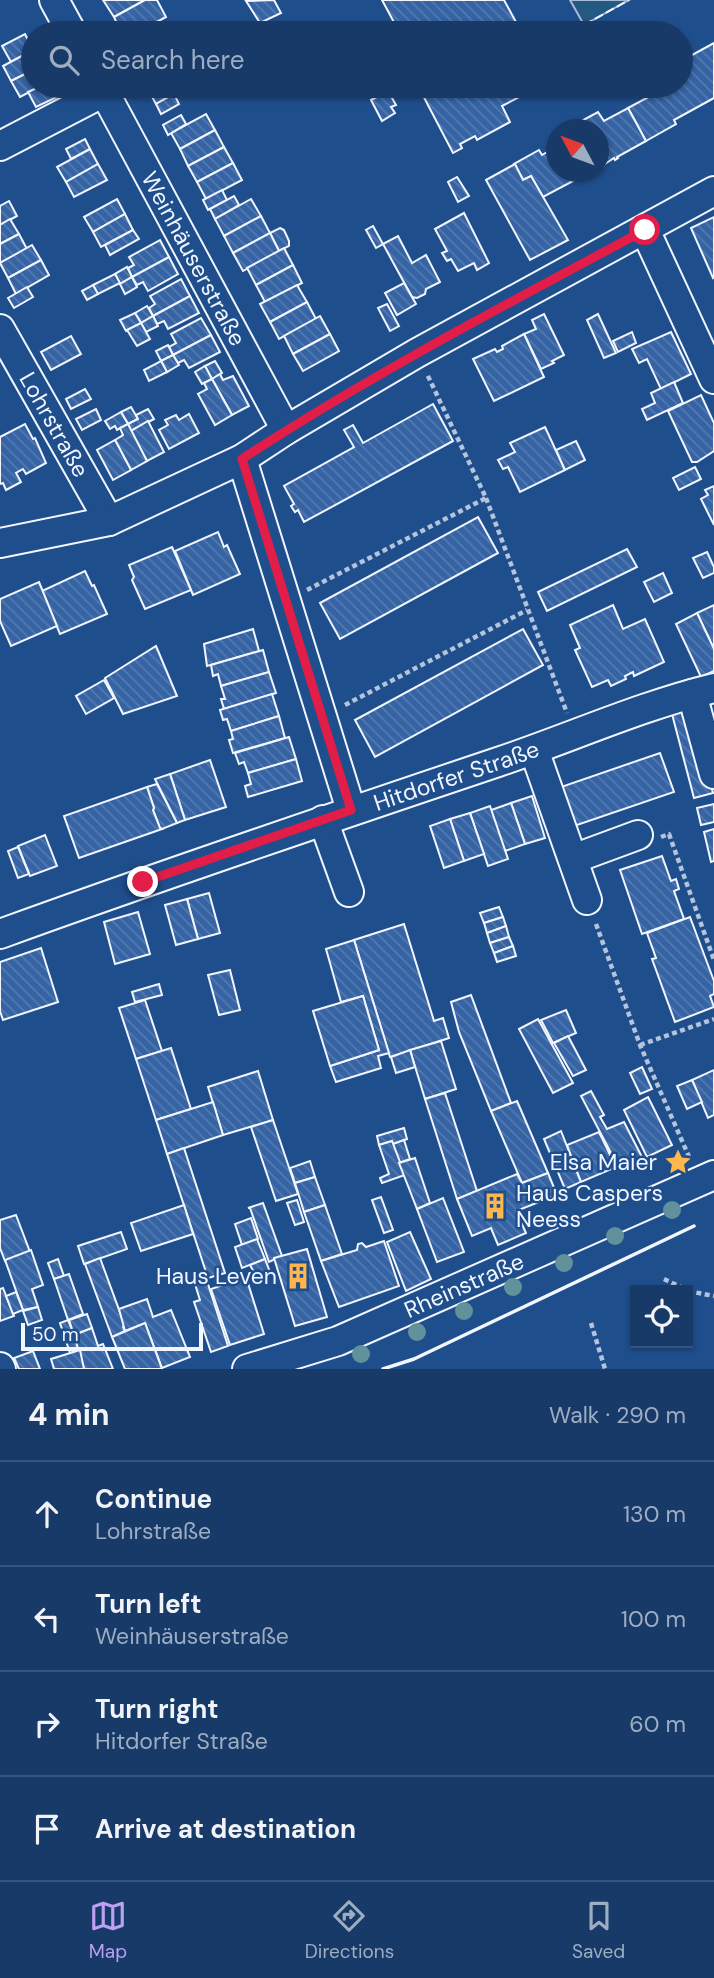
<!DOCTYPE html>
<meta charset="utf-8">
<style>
body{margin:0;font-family:"DM Sans",sans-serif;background:#20416f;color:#f1f3f6}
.controls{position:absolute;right:21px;bottom:21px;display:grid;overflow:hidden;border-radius:0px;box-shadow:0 2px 5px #0004}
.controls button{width:63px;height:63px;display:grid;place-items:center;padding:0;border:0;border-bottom:2px solid #36547d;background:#173a69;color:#f1f3f6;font:35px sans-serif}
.compass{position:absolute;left:546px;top:119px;width:63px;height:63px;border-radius:50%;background:#173a69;box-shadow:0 2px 5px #0004;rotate:311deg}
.scale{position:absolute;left:21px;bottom:18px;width:182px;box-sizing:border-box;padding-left:7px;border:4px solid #f2f6ff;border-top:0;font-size:19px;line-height:24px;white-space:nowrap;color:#f2f6ff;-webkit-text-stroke:5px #1f4e8c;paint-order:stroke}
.stop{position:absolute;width:21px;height:21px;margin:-16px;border:5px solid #e11d48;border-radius:50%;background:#fff}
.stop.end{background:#e11d48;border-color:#fff;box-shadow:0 2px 7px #0008}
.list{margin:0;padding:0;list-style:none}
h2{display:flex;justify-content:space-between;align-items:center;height:91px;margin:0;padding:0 28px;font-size:30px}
h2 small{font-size:23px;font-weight:400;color:#9eadc0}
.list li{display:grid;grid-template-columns:46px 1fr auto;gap:21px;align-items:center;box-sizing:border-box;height:105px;padding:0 28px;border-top:2px solid #36547d}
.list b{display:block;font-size:26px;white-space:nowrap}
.list p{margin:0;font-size:23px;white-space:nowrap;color:#9eadc0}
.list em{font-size:23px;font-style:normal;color:#9eadc0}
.icon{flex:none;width:38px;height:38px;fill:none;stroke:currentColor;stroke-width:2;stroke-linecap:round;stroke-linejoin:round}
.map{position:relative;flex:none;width:714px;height:1369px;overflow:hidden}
.search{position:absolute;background:#173a69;box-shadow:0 2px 5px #0004;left:21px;right:21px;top:21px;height:77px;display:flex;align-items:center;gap:18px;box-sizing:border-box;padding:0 24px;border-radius:38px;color:#9eadc0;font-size:26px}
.sheet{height:511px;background:#173a69}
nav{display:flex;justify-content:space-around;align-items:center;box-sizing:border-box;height:98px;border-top:2px solid #36547d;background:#173a69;font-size:19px;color:#9eadc0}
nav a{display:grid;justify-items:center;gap:4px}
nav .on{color:#bca0f2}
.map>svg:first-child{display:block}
.green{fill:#245a82;stroke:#a8bbd7;stroke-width:2}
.building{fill:url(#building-back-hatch);stroke:#f2f6ff;stroke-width:2}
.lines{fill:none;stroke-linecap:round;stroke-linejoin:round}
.minor-casing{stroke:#f2f6ff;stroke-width:32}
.path{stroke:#b3c4dc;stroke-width:4.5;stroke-dasharray:5 3.5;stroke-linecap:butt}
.minor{stroke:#1f4e8c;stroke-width:28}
.fence{stroke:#f2f6ff;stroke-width:2;stroke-dasharray:9 3.5;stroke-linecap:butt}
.wall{stroke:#f2f6ff;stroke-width:3.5}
.tree{fill:#61919a}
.route{stroke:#e11d48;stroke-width:9}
.labels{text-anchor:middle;stroke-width:5;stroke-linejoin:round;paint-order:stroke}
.street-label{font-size:23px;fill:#f2f6ff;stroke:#1f4e8c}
.poi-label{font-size:23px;fill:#f2f6ff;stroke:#1f4e8c;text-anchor:end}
</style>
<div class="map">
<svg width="714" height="1369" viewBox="0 0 714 1369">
<defs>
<pattern id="building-back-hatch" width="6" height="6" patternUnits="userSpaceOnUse" patternTransform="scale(1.75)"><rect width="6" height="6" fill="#3563a3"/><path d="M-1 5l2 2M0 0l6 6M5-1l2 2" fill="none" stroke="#537ab1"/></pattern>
</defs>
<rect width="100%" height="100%" fill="#1f4e8c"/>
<!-- green -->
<path class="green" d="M570,0h59l-45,25z"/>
<!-- building -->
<g class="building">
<path d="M103,0h42l-31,17z"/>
<path d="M145,0h12l9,17 -30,16h-15l-7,-16z"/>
<path d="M274,0l7,13 -21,10 -14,-22z"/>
<path d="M382,0h122l18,33h-132l-2,-3 8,-4z"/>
<path d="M25,34l8,16 -22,12 -9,-16z"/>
<path d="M714,43v55l-40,22 2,4 -30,17 -18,-33 30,-16 -4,-6h27v-25z"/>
<path d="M33,50v20l-22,11 -8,-15z"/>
<path d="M33,70v16h8l-21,11 -9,-16z"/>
<path d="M41,86h15l5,9 -25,12 -8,-15z"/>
<path d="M146,86h43l-33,18z"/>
<path d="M418,86h122l-38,20 8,16 -33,18 -2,-4 -15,8 2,4 -9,5z"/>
<path d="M388,91l8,14 -5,2 4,6 -13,8 -11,-21z"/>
<path d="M174,94l5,10 -18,10 -5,-10z"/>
<path d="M628,108l18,33 -29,16 1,1 -3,2 -1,-2 -9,6 -2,3h-5v-37h-22l-2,-5 24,-13 6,9z"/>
<path d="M206,114l9,16 -35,19 -9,-16z"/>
<path d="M181,115l5,9 -18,11 -5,-10z"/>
<path d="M215,130l9,17 -36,19 -8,-17z"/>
<path d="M85,139l5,10 -19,10 -5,-10z"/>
<path d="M224,147l9,16 -36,19 -9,-16z"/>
<path d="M556,147v25h34l-47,25 -12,-21 -8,4 -9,-16 25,-14 3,5z"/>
<path d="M90,149l8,15 -32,18 -9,-15z"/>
<path d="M233,163l9,17 -36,19 -9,-17z"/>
<path d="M98,164l9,16 -33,17 -8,-15z"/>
<path d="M515,164l8,16 8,-4 37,64 -38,20 -44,-80z"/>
<path d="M457,177l12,19 -11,6 -10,-20z"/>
<path d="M222,190l5,10 -19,10 -5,-10z"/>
<path d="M234,196l5,9 -24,14 -5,-10z"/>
<path d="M117,199l8,15 -32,18 -9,-15z"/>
<path d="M251,199l10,17 -37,20 -9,-17z"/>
<path d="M9,201l8,15 -17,9v-19z"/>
<path d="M464,213l25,50 -12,7 -3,-7 -16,8 -7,-12 -4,2 -5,-8 5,-2 -12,-22z"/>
<path d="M125,214l8,16 -32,17 -8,-15z"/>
<path d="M261,216l9,17 -37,20 -9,-17z"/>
<path d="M714,217v60l-1,1 -22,-50z"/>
<path d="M10,219l9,15 -19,10v-19z"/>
<path d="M373,226l10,18 -7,4 -10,-18z"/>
<path d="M280,228l4,2 5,11v5l-10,5 -9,-18z"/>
<path d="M133,230l6,9 -29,16 -5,-10z"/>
<path d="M270,233l9,18 -36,20 -10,-18z"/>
<path d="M19,234l8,15 -27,14v-19z"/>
<path d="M398,236l14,27 14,-8 14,27 -14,7 -1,5 -8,4 -5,-1 -29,-53z"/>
<path d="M160,240l9,17 -37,20 -4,-9 6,-3 -5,-8z"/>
<path d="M32,245l9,15 -33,18 -8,-15z"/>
<path d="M284,248l9,17 -37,20 -9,-17z"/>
<path d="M169,257l9,17 -30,17 -5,-9 -6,3 -5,-8z"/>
<path d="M41,260l8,15 -33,19 -8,-16z"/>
<path d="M293,265l9,18 -37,19 -9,-17z"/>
<path d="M127,267l5,10 -12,7 -5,-10z"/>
<path d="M115,274l5,9 -22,11 -5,-9z"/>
<path d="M132,277l5,10 -12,7 -5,-10z"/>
<path d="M181,279l9,17 -37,20 -4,-8 6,-4 -5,-8z"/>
<path d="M404,283l12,21 -19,11 -12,-22z"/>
<path d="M93,285l5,9 -11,6 -5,-9z"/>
<path d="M297,285l10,17 -37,20 -10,-18z"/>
<path d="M27,287l6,10 -19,11 -6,-10z"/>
<path d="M190,296l9,17 -31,16 -4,-8 -7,3 -4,-8z"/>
<path d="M307,302l9,17 -37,20 -9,-17z"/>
<path d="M387,304l12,22 -9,5 -12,-23z"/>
<path d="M147,306l6,10 -12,7 -6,-10z"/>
<path d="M135,313l6,10 -15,8 -6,-11z"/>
<path d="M544,314l20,41 -12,6 2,2 -13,6 -17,-35 12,-5 -4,-9z"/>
<path d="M598,314l18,39 -12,5 -17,-38z"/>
<path d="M153,316l5,10 -12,6 -5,-9z"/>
<path d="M320,316l10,18 -37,20 -9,-18z"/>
<path d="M201,318l10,17 -38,20 -4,-8 7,-4 -5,-9z"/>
<path d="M141,323l9,16 -13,7 -10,-16z"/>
<path d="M632,332l4,11 -18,9 -5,-11z"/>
<path d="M671,332l20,42 -30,15 -14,-30 -8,4 -7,-14z"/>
<path d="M330,334l9,17 -36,20 -10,-17z"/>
<path d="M524,334l20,43 -50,24 -21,-42 22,-10 2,3 6,-3 -1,-3z"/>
<path d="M211,335l9,17 -31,16 -5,-8 -6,3 -5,-8z"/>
<path d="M71,336l10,18 -30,16 -10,-18z"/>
<path d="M168,345l5,10 -12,6 -5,-10z"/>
<path d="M173,355l6,10 -12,7 -6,-11z"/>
<path d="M161,361l6,11 -18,9 -5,-11z"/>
<path d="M215,361l7,12 -10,6 -7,-13z"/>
<path d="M205,366l7,13 -10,5 -7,-12z"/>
<path d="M220,374l3,6 10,-4 16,30 -17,9 -20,-36z"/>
<path d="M212,379l20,36 -17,10 -17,-31 9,-5 -3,-6z"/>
<path d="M674,382l9,21 -36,17 -5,-11 13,-6 -4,-10z"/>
<path d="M85,389l6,10 -20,10 -5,-10z"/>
<path d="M701,395l13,28v28l-17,11h-5l-24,-51z"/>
<path d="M433,404l20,37 -149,81 -6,-12 -3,2 -4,-6 3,-2 -10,-18 70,-39 -10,-17 9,-5 10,18z"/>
<path d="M131,407l7,12 -10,5 -7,-12z"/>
<path d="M96,409l5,11 -19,10 -6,-11z"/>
<path d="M148,409l6,10 -23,12 -3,-7 10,-5 -2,-4z"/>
<path d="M121,412l7,12 -11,6 -2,-4 -5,3 -5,-8z"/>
<path d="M189,414l10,19 -30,16 -10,-19 9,-5 -3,-5 11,-5 3,5z"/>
<path d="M148,421l16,31 -17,9 -16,-30z"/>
<path d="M25,424l8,15 2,-1 11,25 -20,11 -3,-5 -7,4 5,9 -15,8 -3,-7 -3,1v-47z"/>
<path d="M128,424l19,37 -16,9 -16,-30 8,-5 -3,-7z"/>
<path d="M545,427l20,43 -45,22 -12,-25 -5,2 -5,-9 17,-8 -5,-9z"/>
<path d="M115,440l16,30 -18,10 -16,-30z"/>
<path d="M576,441l9,19 -20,10 -9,-20z"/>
<path d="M695,467l6,12 -22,11 -6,-12z"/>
<path d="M714,486v39l-13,-26 7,-4 -3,-5z"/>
<path d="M478,517l20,36 -158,86 -20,-36z"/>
<path d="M218,532l6,15 3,-2 13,29 -47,21 -18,-44z"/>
<path d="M172,547l19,43 -46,19 -13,-29 2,-3 -5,-12z"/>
<path d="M627,549l10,18 -90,44 -9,-19z"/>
<path d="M707,552l7,15v6l-11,5 -10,-20z"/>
<path d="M85,571l7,15 2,-1 13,29 -47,20 -18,-43z"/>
<path d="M663,573l9,20 -18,9 -10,-20z"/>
<path d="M39,582l18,44 -46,20 -11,-25v-22z"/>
<path d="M613,605l10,24 22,-10 19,43 -30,14 -1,-4 -8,4 1,3 -15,7 -3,-6 -16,7 -17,-37 5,-2 -10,-23z"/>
<path d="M714,605v44l-17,-36z"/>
<path d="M697,613l17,36v22l-13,6 -25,-53z"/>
<path d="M253,629l6,22 -52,15 -3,-22z"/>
<path d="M523,629l20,36 -168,92 -20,-37z"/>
<path d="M156,646l21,50 -54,18 -18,-36z"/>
<path d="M263,650l6,22 -48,14 -3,-12 -5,2 -2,-11z"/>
<path d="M269,672l7,21 -52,16 -3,-10h4l-4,-13z"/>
<path d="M104,680l10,18 -28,16 -10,-18z"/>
<path d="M272,694l7,22 -48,15 -4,-12 -4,1 -3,-10z"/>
<path d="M690,709l23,84 -19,5 -22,-84z"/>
<path d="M279,716l6,22 -52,15 -4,-13 4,-1 -2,-8z"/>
<path d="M289,737l7,22 -48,14 -4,-11 -5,2 -4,-11z"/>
<path d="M660,753l14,39 -100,34 -13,-39z"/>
<path d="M296,759l6,22 -54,16 -3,-11 6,-2 -3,-11z"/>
<path d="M210,760l16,47 -41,13 -15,-46z"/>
<path d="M170,774l15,46 -8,3 -22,-44z"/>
<path d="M157,784l20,39 -15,6 -2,-1 -7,-18 1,-2 -7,-21z"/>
<path d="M147,787l7,21 -1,2 7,18 2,1 -83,29 -15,-42z"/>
<path d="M532,796l13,42 -20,6 -14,-41z"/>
<path d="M511,803l14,41 -20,7 -14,-41z"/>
<path d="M714,804v18l-13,3 -4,-17z"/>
<path d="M490,806l18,53 -20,7 -18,-53z"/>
<path d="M470,813l14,41 -20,7 -14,-42z"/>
<path d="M450,819l14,42 -20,7 -14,-42z"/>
<path d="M714,829v32l-3,1 -7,-30z"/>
<path d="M45,835l12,31 -27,10 -12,-30z"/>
<path d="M18,847l11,27 -11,4 -10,-27z"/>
<path d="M662,856l9,25 5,-2 3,10 -5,2 10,28 -42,15 -22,-64z"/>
<path d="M209,893l11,40 -22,6 -11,-40z"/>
<path d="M187,899l11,40 -22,6 -11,-40z"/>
<path d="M499,907l4,10 -19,6 -4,-10z"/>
<path d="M138,912l12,42 -35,10 -11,-42z"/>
<path d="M503,917l3,9 -19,7 -3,-10z"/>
<path d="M690,917l24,64v13l-4,2 4,11 -39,15 -23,-63 4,-1 -9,-25z"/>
<path d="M404,924l30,97 9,-3 6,20 -59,19 -36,-117z"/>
<path d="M506,926l3,11 -19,6 -3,-10z"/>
<path d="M509,937l4,9 -19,7 -4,-10z"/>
<path d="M354,940l35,113 -11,3 3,12 -45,14 -6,-16 49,-16 -16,-54 -22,6 -15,-53z"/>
<path d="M513,946l3,10 -19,6 -3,-9z"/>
<path d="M41,948l17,54 -55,18 -3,-9v-49z"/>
<path d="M230,970l10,40 -21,5 -11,-40z"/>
<path d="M159,984l3,11 -27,7 -3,-10z"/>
<path d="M471,995l40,108 -20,8 -32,-79 -8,-30z"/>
<path d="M363,996l16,54 -49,16 -17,-55z"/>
<path d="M145,1000l17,51 -26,8 -17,-51z"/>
<path d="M566,1010l10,23 -23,10 -12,-23z"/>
<path d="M538,1019l35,64 -20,10 -34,-64z"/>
<path d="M568,1036l18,34 -13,6 -19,-33z"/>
<path d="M441,1041l15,48 -31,10 -15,-49z"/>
<path d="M171,1048l20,61 -35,11 -20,-61z"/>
<path d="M410,1050l5,17 -19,6 -5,-16z"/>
<path d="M642,1067l10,22 -12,5 -10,-21z"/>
<path d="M714,1070v45l-6,3 -16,-38z"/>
<path d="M258,1071l15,49 -50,15 -15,-48z"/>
<path d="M692,1080l10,22 -15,7 -10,-23z"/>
<path d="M591,1091l13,24 -4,2 7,12 17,-7 19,37 -23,11 -39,-74z"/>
<path d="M445,1093l32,98 -20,8 -32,-100z"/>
<path d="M648,1097l24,48 -25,12 -23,-47z"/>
<path d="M517,1101l31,72 -26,10 -31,-72z"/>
<path d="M213,1102l10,33 -56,19 -11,-34z"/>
<path d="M273,1120l25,74 -22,7 -25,-74z"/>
<path d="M404,1128l3,11 -14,5 -1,-3 -13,4 -2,-9z"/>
<path d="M561,1131l20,51 -16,7 -21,-50z"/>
<path d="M599,1132l17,35 -35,15 -14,-37z"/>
<path d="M404,1140l6,19 -11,4 -6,-19z"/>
<path d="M392,1141l13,34 -23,8 -2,-5 9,-4 -10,-29z"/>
<path d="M184,1148l41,125 -17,5 -41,-124z"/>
<path d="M415,1158l15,45 -13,6 -18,-46z"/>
<path d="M310,1161l5,16 -20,6 -5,-15z"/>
<path d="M548,1173l9,22 -41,16 10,22 -28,12 -7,-17 -19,8 -15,-37 60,-25 5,9z"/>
<path d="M315,1177l10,28 -21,7 -9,-29z"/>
<path d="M381,1197l12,33 -9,3 -12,-33z"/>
<path d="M443,1198l21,54 -27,10 -20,-53z"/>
<path d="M297,1200l7,22 -9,3 -8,-22z"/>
<path d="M263,1203l19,53 -13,6 -19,-54h-2z"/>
<path d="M184,1205l9,29 -52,17 -10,-28z"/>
<path d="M325,1205l17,49 -21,7 -17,-49z"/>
<path d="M16,1215l14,37 -25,9 -5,-13v-28z"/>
<path d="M251,1218l7,21 -16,6 -7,-21z"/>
<path d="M121,1232l6,17 -43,15 -6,-18z"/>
<path d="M410,1232l21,47 -25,12 -19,-49z"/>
<path d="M257,1239l8,20 -23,9 -7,-21z"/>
<path d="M384,1241l15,45 -60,21 -18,-46 36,-11 1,-6 4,-1 4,4z"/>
<path d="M307,1249l20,68 -32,9 -21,-68z"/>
<path d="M31,1250l12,35 -11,4 6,18 -15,3 -18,-50z"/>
<path d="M100,1258l25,68 -2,1 2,4 -13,6 -27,-73z"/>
<path d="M58,1259l6,17 -10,3 -6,-16z"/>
<path d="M265,1259l5,13 -14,4 -6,-11z"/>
<path d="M69,1274l14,40 -15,6 -14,-41z"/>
<path d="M246,1277l18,57 -34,11 -19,-56z"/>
<path d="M206,1278l22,68 -17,6 -17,-50 6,-2 -6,-19z"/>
<path d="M3,1288l11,28 -14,5v-32z"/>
<path d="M16,1292l7,18 -10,4 -7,-18z"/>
<path d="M147,1299l6,18 18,-7 19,47 -28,11 -17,-45 -20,8 -6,-22z"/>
<path d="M38,1307l4,13 -14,5 -5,-14z"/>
<path d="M87,1314l5,14 -18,7 -5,-15z"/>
<path d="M68,1320l12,30 -10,3 -10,-30z"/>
<path d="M145,1323l17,46h-37l-13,-32z"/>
<path d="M92,1328l6,18 5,-2 10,25h-29l-10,-34z"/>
<path d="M80,1350l4,19h-30l-3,-10z"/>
<path d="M33,1351l7,18h-21l-5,-11z"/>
</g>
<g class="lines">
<!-- minor casing -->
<g class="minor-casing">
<g id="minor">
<path d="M54,0l18,33"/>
<path id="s1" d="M101,86l185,344"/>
<path d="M0,146l104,-54"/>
<path d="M645,230l69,149"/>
<path id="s2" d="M0,329l109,192"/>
<path d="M242,459l109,351"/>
<path d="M0,543l109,-22 133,-62 44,-29 131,-77 297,-162"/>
<path d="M692,694l22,80"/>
<path d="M534,750l53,150"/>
<path d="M323,820l26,72"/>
<path d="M573,859l65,-24"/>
<path id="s3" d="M0,934c165,-60 331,-116 498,-172 72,-24 142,-56 216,-74"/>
<path d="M0,1367l1,2"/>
<path id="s4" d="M247,1369l91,-28 376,-166"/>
</g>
</g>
<!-- path -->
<g class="path">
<path d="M486,498l81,215"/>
<path d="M307,590l179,-92 -59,-124"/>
<path d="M345,705l182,-95"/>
<path d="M661,837l8,-3 45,126"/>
<path d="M596,924l44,121 50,114"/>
<path d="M640,1045l74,-26"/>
<path d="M664,1279l23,11"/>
<path d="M688,1291l26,5"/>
<path d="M591,1323l14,46"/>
</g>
<!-- minor -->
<use href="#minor" class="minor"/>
<!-- fence -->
<path class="fence" d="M584,25l45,-25"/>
<!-- wall -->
<path class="wall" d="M383,1369l31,-10 280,-133"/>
</g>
<!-- trees -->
<g class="tree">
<circle cx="672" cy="1210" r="9"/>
<circle cx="615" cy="1236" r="9"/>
<circle cx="564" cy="1263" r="9"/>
<circle cx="513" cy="1287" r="9"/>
<circle cx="464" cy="1311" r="9"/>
<circle cx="417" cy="1332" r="9"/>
<circle cx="361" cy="1354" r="9"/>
</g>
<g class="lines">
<!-- route -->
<path class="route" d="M143,882l208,-72 -109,-351c130,-85 267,-156 403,-229"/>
</g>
<!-- icons -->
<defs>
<g id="sight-bare" transform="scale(2.1)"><path d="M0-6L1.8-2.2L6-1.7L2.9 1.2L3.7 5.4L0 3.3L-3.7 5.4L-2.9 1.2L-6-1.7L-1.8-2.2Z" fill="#ffb74d" stroke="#1f4e8c" stroke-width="2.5" paint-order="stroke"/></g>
<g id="building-bare" transform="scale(2.1)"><path d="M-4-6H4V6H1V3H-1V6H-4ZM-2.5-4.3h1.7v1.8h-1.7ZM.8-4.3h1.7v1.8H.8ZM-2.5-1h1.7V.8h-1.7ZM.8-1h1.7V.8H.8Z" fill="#ffb74d" stroke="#1f4e8c" stroke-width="2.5" paint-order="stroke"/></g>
</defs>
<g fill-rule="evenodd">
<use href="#sight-bare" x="678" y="1162"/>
<use href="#building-bare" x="495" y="1206"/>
<use href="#building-bare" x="298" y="1276"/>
</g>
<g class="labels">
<!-- street labels -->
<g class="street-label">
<text dy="8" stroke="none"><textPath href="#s1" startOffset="196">Weinhäuserstraße</textPath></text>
<text dy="8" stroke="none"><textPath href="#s2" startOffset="110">Lohrstraße</textPath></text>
<text dy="8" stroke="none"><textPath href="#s3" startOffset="483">Hitdorfer Straße</textPath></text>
<text dy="8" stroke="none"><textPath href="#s4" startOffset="233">Rheinstraße</textPath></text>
</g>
<!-- poi labels -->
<g class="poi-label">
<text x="657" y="1170">Elsa Maier</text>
<text x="516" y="1201" text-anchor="start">Haus Caspers<tspan x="516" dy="26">Neess</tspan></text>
<text x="277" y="1284">Haus Leven</text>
</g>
</g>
</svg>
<div class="controls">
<button><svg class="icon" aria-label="locate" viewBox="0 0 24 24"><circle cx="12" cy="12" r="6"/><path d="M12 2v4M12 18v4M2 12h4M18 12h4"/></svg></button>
</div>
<svg class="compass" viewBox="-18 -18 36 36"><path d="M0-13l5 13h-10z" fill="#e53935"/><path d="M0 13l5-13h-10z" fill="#9eadc0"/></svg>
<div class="scale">50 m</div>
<div class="stop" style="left:645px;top:230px"></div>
<div class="stop end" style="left:143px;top:882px"></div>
<div class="search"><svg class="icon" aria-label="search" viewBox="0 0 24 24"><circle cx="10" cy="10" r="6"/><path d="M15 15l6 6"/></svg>Search here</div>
</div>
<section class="sheet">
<h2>4 min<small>Walk · 290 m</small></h2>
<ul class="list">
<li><svg class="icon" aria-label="ahead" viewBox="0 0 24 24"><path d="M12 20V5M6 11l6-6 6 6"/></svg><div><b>Continue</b><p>Lohrstraße</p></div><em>130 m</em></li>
<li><svg class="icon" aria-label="left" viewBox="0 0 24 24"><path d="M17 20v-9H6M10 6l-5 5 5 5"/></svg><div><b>Turn left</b><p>Weinhäuserstraße</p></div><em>100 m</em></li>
<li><svg class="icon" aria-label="right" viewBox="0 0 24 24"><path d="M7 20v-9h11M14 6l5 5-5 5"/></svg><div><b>Turn right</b><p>Hitdorfer Straße</p></div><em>60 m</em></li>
<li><svg class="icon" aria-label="arrive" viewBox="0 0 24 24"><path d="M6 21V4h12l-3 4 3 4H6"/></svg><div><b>Arrive at destination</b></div></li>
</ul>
</section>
<nav>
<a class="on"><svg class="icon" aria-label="map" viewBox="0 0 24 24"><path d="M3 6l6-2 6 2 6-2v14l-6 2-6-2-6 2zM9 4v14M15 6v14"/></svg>Map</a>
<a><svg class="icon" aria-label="directions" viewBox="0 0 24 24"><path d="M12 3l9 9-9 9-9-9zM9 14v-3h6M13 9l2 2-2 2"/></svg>Directions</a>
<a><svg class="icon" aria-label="saved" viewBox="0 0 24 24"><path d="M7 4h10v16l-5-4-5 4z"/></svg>Saved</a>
</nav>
